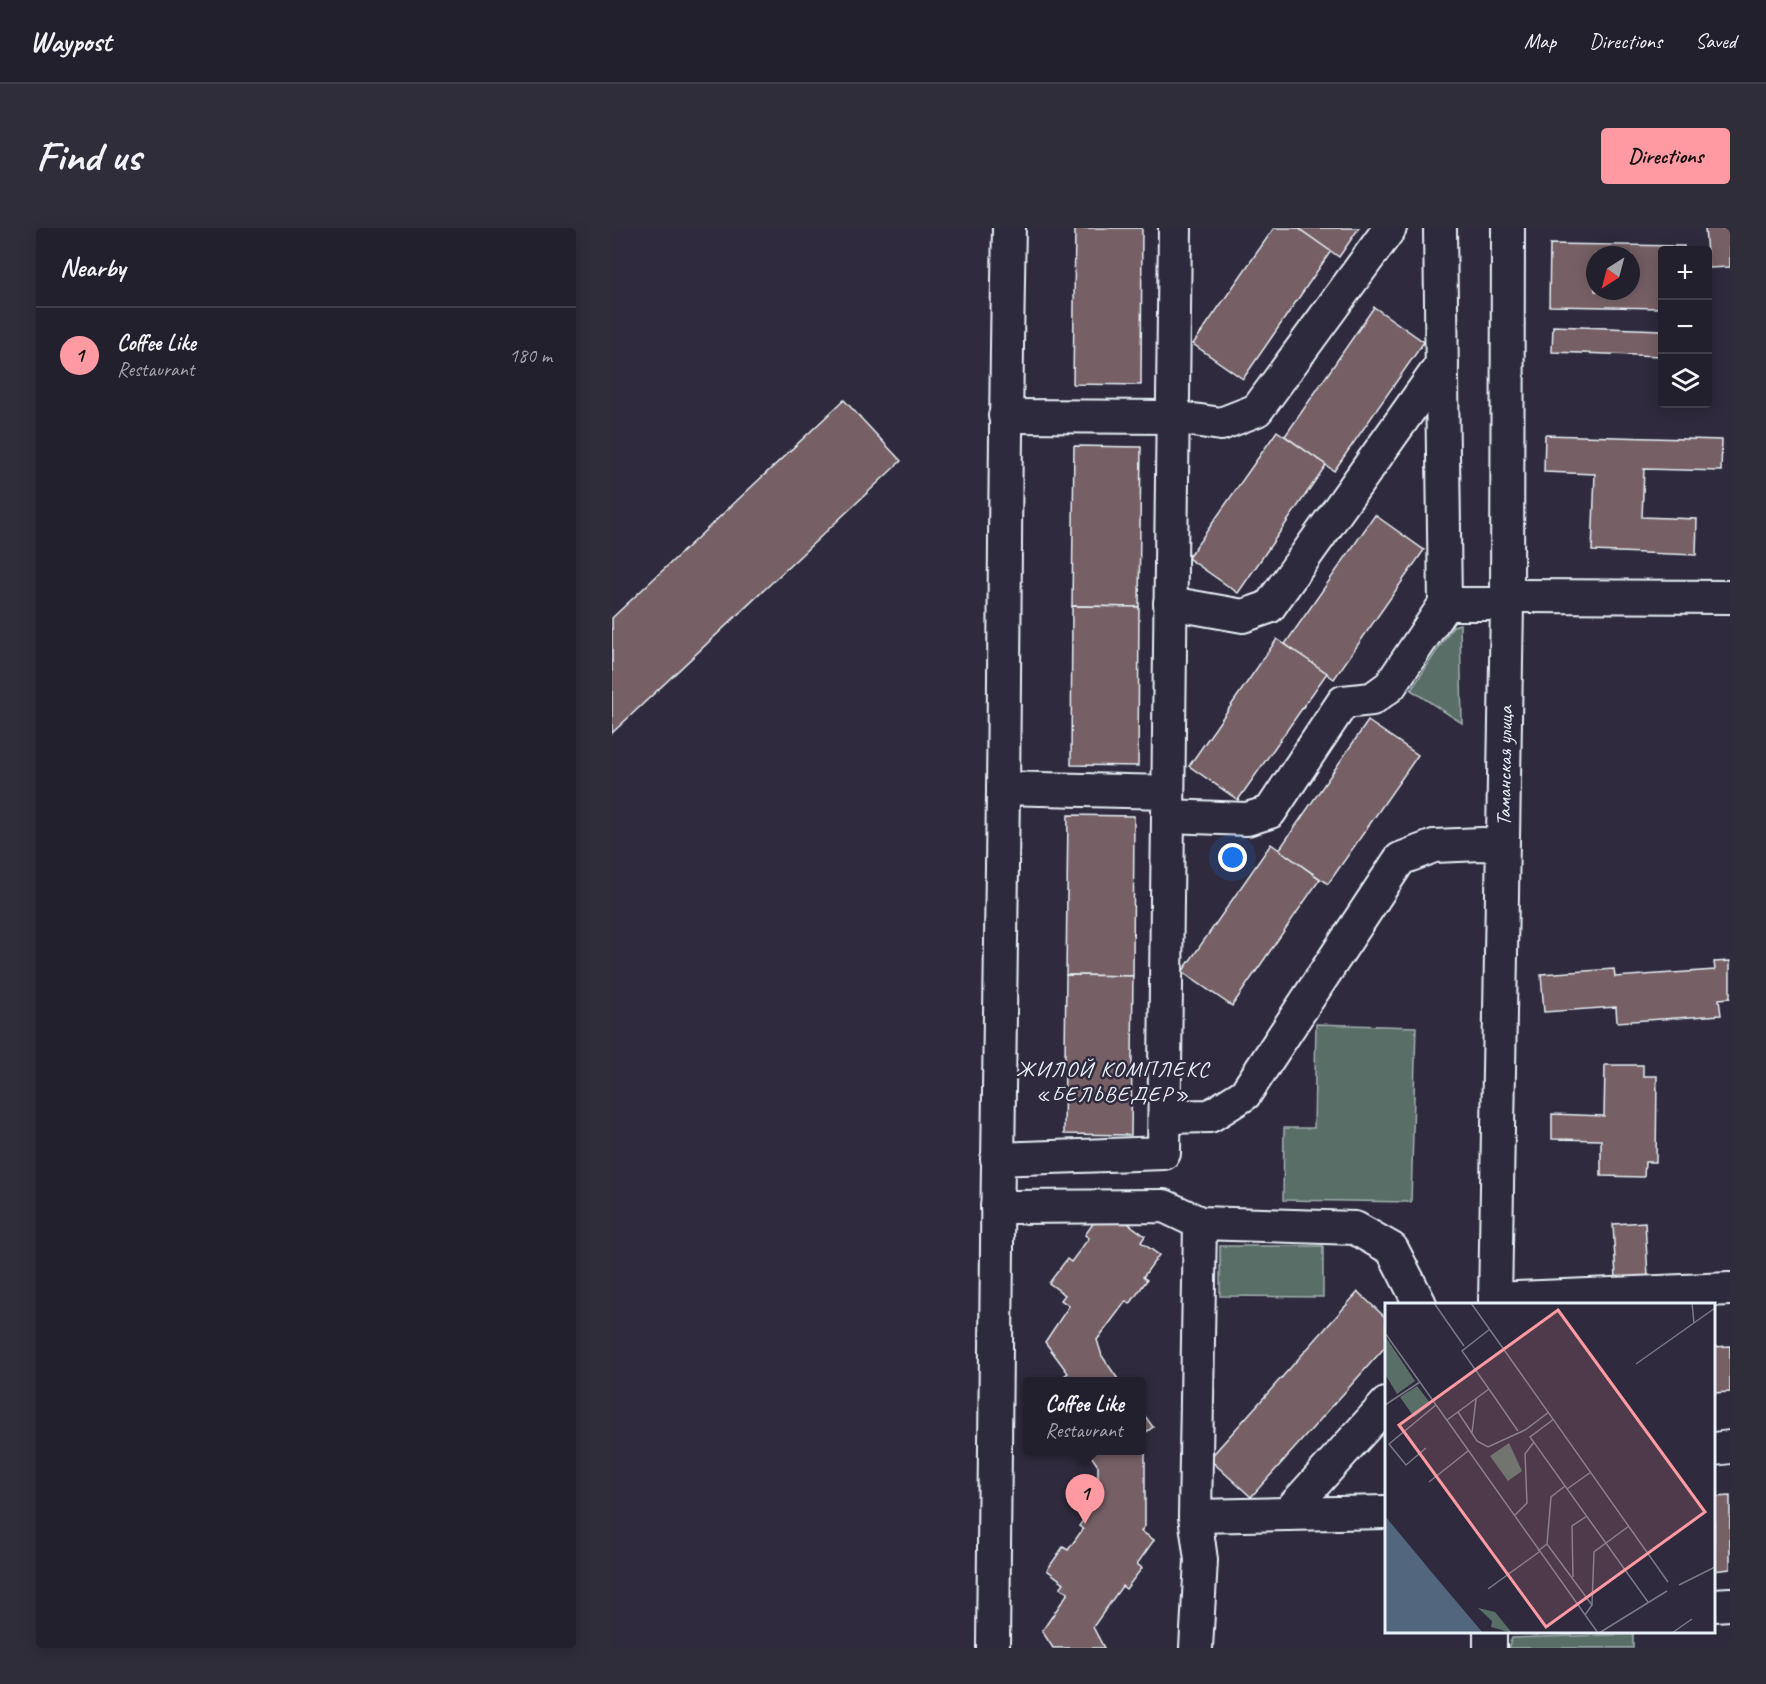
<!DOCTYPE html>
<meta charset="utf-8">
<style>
body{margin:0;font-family:Caveat,sans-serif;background:#2f2d3a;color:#f1f3f6}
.controls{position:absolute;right:18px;top:18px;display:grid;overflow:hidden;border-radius:6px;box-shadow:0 3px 15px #0003}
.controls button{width:54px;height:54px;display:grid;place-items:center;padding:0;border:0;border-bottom:2px solid #403e4a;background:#23202e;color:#f1f3f6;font:30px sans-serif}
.compass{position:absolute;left:974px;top:18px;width:54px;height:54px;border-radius:50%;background:#23202e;box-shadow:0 3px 15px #0003;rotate:216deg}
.you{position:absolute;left:621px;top:630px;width:21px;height:21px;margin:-15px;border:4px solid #fff;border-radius:50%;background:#1a73e8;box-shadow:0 0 0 9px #1a73e833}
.badge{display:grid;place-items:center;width:39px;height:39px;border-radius:50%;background:#ff9aa2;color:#111;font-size:20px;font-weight:700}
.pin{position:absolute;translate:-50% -50px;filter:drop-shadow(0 2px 3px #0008)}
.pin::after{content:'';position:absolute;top:32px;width:21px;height:18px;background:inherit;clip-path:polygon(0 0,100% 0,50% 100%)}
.popup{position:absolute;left:411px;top:1149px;width:123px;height:78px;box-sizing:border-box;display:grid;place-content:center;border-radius:6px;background:#23202e;filter:drop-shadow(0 2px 4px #0005);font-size:20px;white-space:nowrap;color:#a3a3aa}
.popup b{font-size:22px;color:#f1f3f6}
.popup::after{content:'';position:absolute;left:50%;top:100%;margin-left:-12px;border:12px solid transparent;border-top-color:#23202e}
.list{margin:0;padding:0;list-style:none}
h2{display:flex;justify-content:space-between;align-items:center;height:78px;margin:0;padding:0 24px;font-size:26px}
h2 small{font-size:20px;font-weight:400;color:#a3a3aa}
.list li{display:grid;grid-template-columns:39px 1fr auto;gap:18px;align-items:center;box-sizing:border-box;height:96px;padding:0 24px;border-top:2px solid #403e4a}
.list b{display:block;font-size:22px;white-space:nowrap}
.list p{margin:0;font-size:20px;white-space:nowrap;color:#a3a3aa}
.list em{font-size:20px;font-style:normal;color:#a3a3aa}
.icon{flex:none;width:33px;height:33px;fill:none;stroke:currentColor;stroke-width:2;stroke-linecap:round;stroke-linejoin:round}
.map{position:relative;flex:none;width:1118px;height:1420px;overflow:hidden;border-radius:6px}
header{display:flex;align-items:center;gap:36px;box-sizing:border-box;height:84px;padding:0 30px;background:#23202e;border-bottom:2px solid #403e4a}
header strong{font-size:28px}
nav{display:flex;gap:33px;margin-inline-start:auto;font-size:21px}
.intro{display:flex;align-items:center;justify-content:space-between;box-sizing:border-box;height:144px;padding:0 36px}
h1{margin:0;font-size:42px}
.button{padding:15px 27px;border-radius:6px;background:#ff9aa2;color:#111;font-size:21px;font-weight:700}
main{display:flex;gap:36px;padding:0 36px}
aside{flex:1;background:#23202e;border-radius:6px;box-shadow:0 3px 15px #0003}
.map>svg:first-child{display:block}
.green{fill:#5a6e68;stroke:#a1b0b0;stroke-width:1.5}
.building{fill:#766065;stroke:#e8f1f8;stroke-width:1.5;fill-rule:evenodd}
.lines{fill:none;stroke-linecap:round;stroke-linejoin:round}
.minor-casing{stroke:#e8f1f8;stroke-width:36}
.minor{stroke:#2f2a3d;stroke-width:32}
.labels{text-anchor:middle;stroke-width:5;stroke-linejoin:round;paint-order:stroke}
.street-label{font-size:21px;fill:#e8f1f8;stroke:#2f2a3d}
.neighbourhood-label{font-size:22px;letter-spacing:1.5px;fill:#e8f1f8;stroke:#2f2a3d}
.inset-road{fill:none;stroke:#797a88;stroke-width:1.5}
.view{fill:#ff9aa2;fill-opacity:0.15;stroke:#ff9aa2;stroke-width:3}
.inset-edge{fill:none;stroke:#e8f1f8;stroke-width:3}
</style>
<header>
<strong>Waypost</strong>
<nav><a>Map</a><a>Directions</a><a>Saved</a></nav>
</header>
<div class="intro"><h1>Find us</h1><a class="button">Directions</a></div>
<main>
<aside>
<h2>Nearby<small></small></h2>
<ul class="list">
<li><span class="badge">1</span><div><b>Coffee Like</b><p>Restaurant</p></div><em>180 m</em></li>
</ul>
</aside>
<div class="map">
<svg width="1118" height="1420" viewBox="0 0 1118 1420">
<rect width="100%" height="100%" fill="#2f2a3d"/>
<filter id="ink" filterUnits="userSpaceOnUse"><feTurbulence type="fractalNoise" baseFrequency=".0167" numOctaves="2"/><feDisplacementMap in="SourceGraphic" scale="12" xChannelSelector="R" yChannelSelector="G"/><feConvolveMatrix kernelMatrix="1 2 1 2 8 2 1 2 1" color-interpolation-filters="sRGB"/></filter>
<g filter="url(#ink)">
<!-- green -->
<g class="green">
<path d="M848,396l2,99 -51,-33 42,-64z"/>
<path d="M704,796l100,3 -5,175 -128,-2 1,-72h30z"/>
<path d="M608,1018h103v51l-103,-1z"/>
<path d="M1021,1406v14h-125l4,-10z"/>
</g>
<!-- building -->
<g class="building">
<path d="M463,0h67l-1,157 -68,-1z"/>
<path d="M662,0h24l33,23 -88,128 -50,-35z"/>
<path d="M686,0h61l-20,29z"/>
<path d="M1093,0h25v39l-22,1z"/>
<path d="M938,16l134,2v4h-22v58l-113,-2zM983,27h36v36h-36z"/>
<path d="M762,79l50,35 -90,129 -49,-35z"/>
<path d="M941,98l109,4v26l-110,-4z"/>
<path d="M232,172l57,61 -289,272v-115z"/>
<path d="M665,203l49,34 -88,128 -50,-35z"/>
<path d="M933,207l177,5 -1,31 -77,-2 -2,48 55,2 -1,36 -104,-4 3,-77 -51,-2z"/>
<path d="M462,218l67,1 -2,160 -67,-1z"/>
<path d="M763,287l49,35 -90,129 -49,-35z"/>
<path d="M460,378l67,1 -1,159 -67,-1z"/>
<path d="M665,411l50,34 -89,127 -49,-34z"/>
<path d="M756,493l50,34 -90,129 -49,-34z"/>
<path d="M456,587l66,1 -1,160 -67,-1z"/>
<path d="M659,616l49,35 -88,127 -50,-34z"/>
<path d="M1118,733v37l-11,1 2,16 -104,7 -1,-15 -72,5 -3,-38 73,-5 1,8 100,-7 -1,-8z"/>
<path d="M454,747l67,1 -2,159 -67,-1z"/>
<path d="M993,837h38v11h14l-1,86h-11l-1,15 -43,-1v-36l-49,-1v-25l52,2z"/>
<path d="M489,984l17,4 27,20 -4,6 18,13 -16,22 4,3 -17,24 -4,-3 -29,39 5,16 18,26h-58l-2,-3 8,-6 -23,-31 24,-36 -8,-6 4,-5 -16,-12 18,-24 4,3 18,-24 -4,-3z"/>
<path d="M1033,994l3,55 -32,1 -3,-54z"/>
<path d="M746,1064l28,26v28l-135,151 -42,-38z"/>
<path d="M1118,1118v46l-16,1v-46z"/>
<path d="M530,1184l11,15 -11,8z"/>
<path d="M530,1211l3,4v83l-4,5 13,9 -17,24 5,4 -16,21 -4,-3 -29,41 11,21h-51l-11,-17 26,-38 -8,-5 4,-5 -17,-13 16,-23 5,3 15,-21 -4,-3 19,-27v-33l-11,-16h55z"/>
<path d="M1118,1268v73l-16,2v-74z"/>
</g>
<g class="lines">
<!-- minor casing -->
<g class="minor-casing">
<g id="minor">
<path d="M828,0l5,376h62"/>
<path d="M393,188l168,1 48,7 36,-14 133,-182"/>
<path d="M895,368l223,1"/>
<path d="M558,375l73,13 26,-9 173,-243"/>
<path d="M391,560l165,4"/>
<path d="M556,588l79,3 23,-7 73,-110 29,-3 18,-13 55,-82"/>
<path d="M553,889l45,-1 35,-22 155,-235 34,-13 48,-2 20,1"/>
<path d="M385,931l167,-6 11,-925"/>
<path d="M385,979l167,-1 36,17 155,5 37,21 28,55"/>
<path d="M588,995l-5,293 191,-4"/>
<path d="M883,1071l235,-10"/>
<path id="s1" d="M883,1076l12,-700 1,-376"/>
<path d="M1102,1221l16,-2"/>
<path d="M675,1286l99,-110"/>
<path d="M583,1288l6,44 -5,88"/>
<path d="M1102,1377l16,-1"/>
<path d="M381,1420c2,-285 6,-571 10,-856 2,-188 2,-376 6,-564"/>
<path d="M878,1420v-16"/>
</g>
</g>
<!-- minor -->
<use href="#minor" class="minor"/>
</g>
</g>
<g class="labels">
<!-- street labels -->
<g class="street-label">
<text dy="7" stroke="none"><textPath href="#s1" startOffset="538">Таманская улица</textPath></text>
</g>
<!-- neighbourhood labels -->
<g class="neighbourhood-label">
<text x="501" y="848">ЖИЛОЙ КОМПЛЕКС<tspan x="501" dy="25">«БЕЛЬВЕДЕР»</tspan></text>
</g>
</g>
<!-- overview -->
<g transform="translate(773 1075)">
<rect width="330" height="330" fill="#2f2a3d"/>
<path d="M0,33l30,45 -18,13 -12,-20zM32,83l14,18 -17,13 -14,-20zM124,140l13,28 -14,10 -18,-25zM93,305l17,4 17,21 -21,-6 1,-6z" fill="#5a6e68"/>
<path d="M0,213l49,59 49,58h-98z" fill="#52667d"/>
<path class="inset-road" d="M49,0l30,43M86,0l197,279M307,0l2,20M0,30l213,300M251,61l79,-56M104,86l-27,-38 28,-22M0,102l35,-23M73,109l19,29 11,6 37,-17 24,-18M169,116l-24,18 118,165M62,117l42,-31 29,42M87,130l4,-34M41,145l-20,17 -17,-21 47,-39M44,179l39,-31M182,186l24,-17M129,213l13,-13 -2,-49 9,-12M162,241l4,-47 14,-11M153,248l9,-7 45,61 -7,10M188,274l-1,-51 15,-10M294,282l36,-18M103,286l51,-37M207,302l2,-53 35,-26M214,330l68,-42M287,330l20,-14"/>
<path class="view" d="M173,7l147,202 -159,115 -147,-202z"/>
<rect width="330" height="330" class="inset-edge"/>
</g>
</svg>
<div class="controls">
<button>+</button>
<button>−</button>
<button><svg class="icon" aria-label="layers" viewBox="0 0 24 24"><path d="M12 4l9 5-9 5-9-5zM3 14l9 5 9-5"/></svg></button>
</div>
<svg class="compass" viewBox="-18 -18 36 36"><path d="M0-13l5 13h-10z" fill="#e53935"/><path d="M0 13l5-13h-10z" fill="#a3a3aa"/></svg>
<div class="you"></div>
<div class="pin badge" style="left:473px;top:1296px">1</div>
<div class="popup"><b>Coffee Like</b>Restaurant</div>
</div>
</main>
